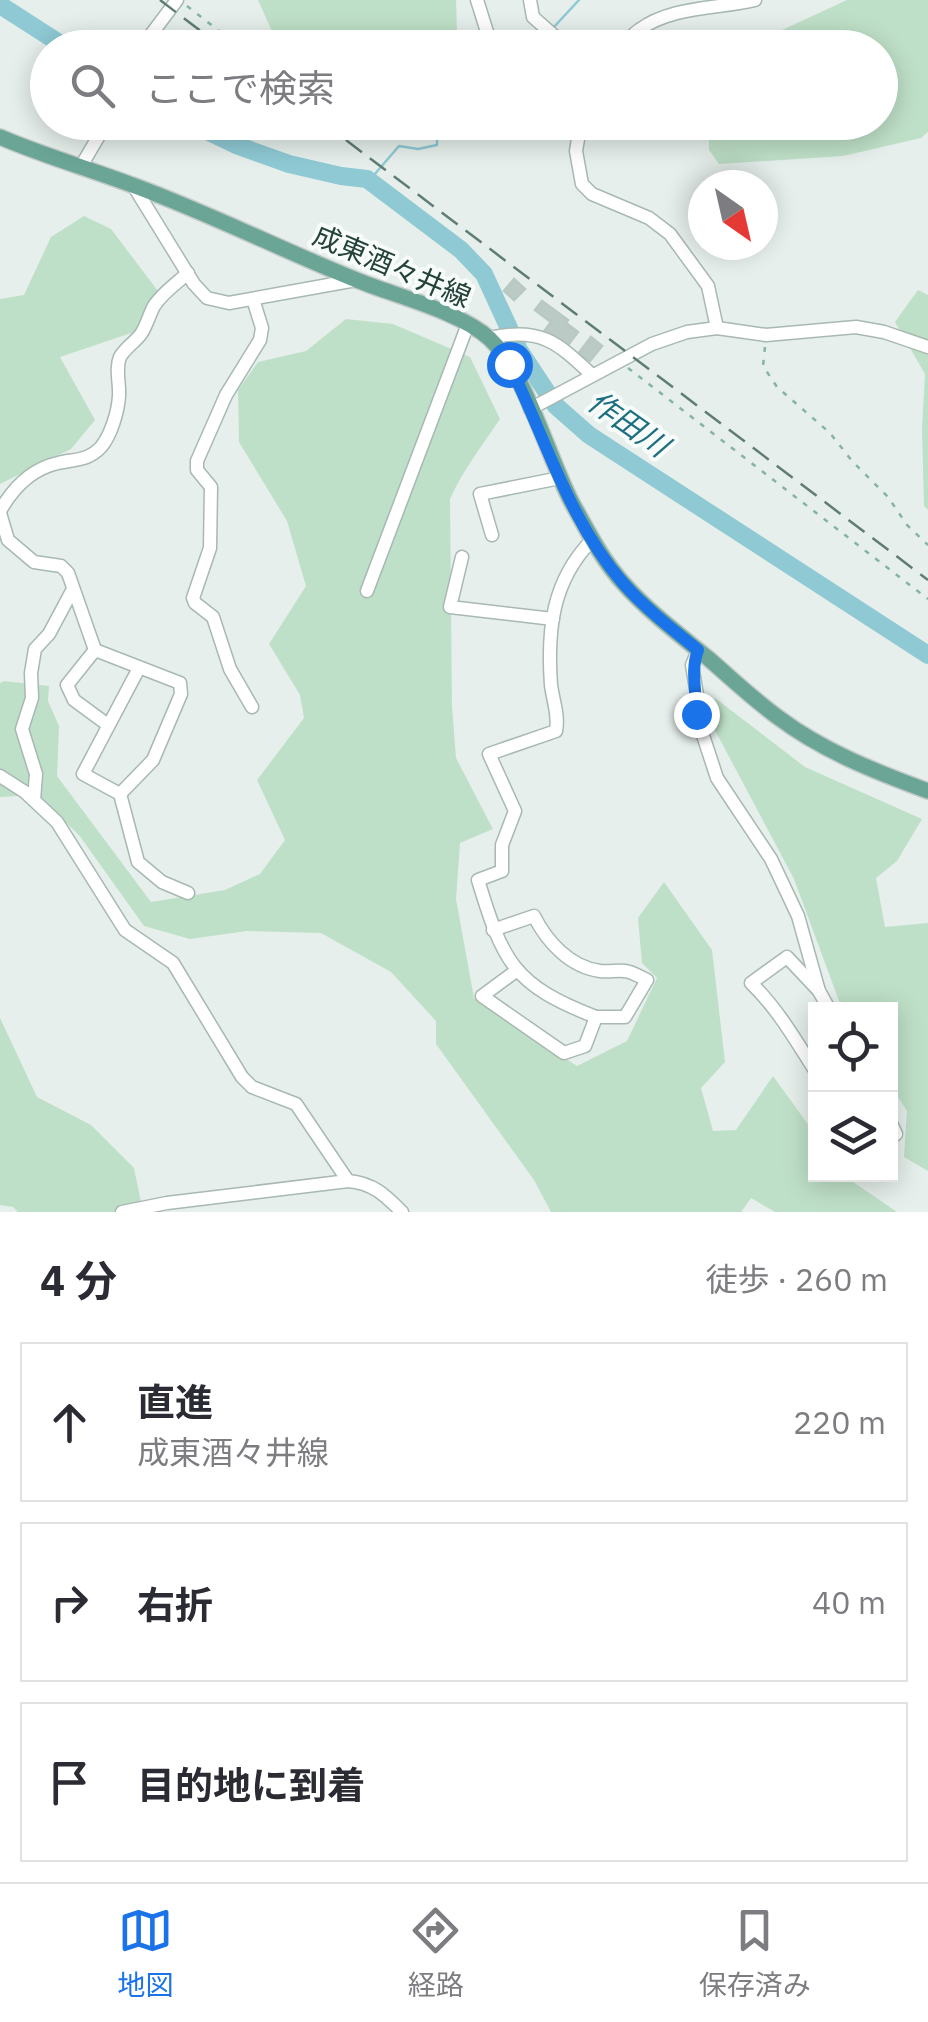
<!DOCTYPE html>
<html lang="ja">
<meta charset="utf-8">
<style>
body{margin:0;font-family:"IBM Plex Sans","Noto Sans JP",sans-serif;background:#f2f2f3;color:#2b2b33}
.controls{position:absolute;right:30px;bottom:30px;display:grid;overflow:hidden;border-radius:0px;box-shadow:0 5px 25px #0003}
.controls button{width:90px;height:90px;display:grid;place-items:center;padding:0;border:0;border-bottom:2px solid #e1e1e2;background:#fff;color:#2b2b33;font:50px sans-serif}
.compass{position:absolute;left:688px;top:170px;width:90px;height:90px;border-radius:50%;background:#fff;box-shadow:0 5px 25px #0003;rotate:146deg}
.stop{position:absolute;width:30px;height:30px;margin:-22px;border:8px solid #1a73e8;border-radius:50%;background:#fff}
.stop.end{background:#1a73e8;border-color:#fff;box-shadow:0 2px 10px #0008}
.list{margin:0;padding:0;list-style:none}
h2{display:flex;justify-content:space-between;align-items:center;height:130px;margin:0;padding:0 40px;font-size:42px}
h2 small{font-size:32px;font-weight:400;color:#7c7c81}
.list li{display:grid;grid-template-columns:65px 1fr auto;gap:30px;align-items:center;box-sizing:border-box;height:160px;margin:0 20px 20px;padding:0 20px;border:2px solid #e1e1e2;border-radius:0px}
.list b{display:block;font-size:38px;white-space:nowrap}
.list p{margin:0;font-size:32px;white-space:nowrap;color:#7c7c81}
.list em{font-size:32px;font-style:normal;color:#7c7c81}
.icon{flex:none;width:55px;height:55px;fill:none;stroke:currentColor;stroke-width:2;stroke-linecap:round;stroke-linejoin:round}
.map{position:relative;flex:none;width:928px;height:1212px;overflow:hidden}
.search{position:absolute;background:#fff;box-shadow:0 5px 25px #0003;left:30px;right:30px;top:30px;height:110px;display:flex;align-items:center;gap:25px;box-sizing:border-box;padding:0 35px;border-radius:55px;color:#7c7c81;font-size:38px}
.sheet{height:670px;background:#fff}
nav{display:flex;justify-content:space-around;align-items:center;box-sizing:border-box;height:140px;border-top:2px solid #e1e1e2;background:#fff;font-size:28px;color:#7c7c81}
nav a{display:grid;justify-items:center;gap:5px}
nav .on{color:#1a73e8}
.map>svg:first-child{display:block}
.green{fill:#bfe0c8}
.lines{fill:none;stroke-linecap:round;stroke-linejoin:round}
.stream{stroke:#8ec9d4;stroke-width:2.5}
.river{stroke:#8ec9d4;stroke-width:18}
.building{fill:#bbcac4;stroke:#b8c9c2;stroke-width:2.5}
.minor-casing{stroke:#a8b8b2;stroke-width:15}
.major-casing{stroke:#c2cac8;stroke-width:18}
.path{stroke:#86b3a5;stroke-width:2.5;stroke-dasharray:5 8;stroke-linecap:butt}
.minor{stroke:#fff;stroke-width:12}
.major{stroke:#6aa596;stroke-width:15}
.rail{stroke:#5f7d75;stroke-width:2.5;stroke-dasharray:20 10;stroke-linecap:butt}
.route{stroke:#1a73e8;stroke-width:12}
.labels{text-anchor:middle;stroke-width:8;stroke-linejoin:round;paint-order:stroke}
.street-label{font-size:28px;fill:#24423a;stroke:#f7fbf9}
.water-label{font-size:30px;font-style:italic;fill:#1c6f80;stroke:#f7fbf9}
</style>
<div class="map">
<svg width="928" height="1212" viewBox="0 0 928 1212">
<rect width="100%" height="100%" fill="#e6efeb"/>
<!-- green -->
<g class="green">
<path d="M258,0h198l1,32 -10,15h-168z"/>
<path d="M847,0h81v132l-7,6 -78,18 -124,8 -10,-14v-19l16,-8 155,-1v-74l-124,-1v-5z"/>
<path d="M84,216l27,13 50,66 -24,36 -77,26 35,63 -24,29 -71,35v-185l24,-4 27,-58z"/>
<path d="M918,290l10,5v215l-4,-4 -2,-77 3,-55 -30,-52z"/>
<path d="M346,319l47,5 77,33 30,62c-18,27 -37,51 -50,80l2,208 4,51 37,71 -33,14 -4,56 18,99 103,68 50,-25 30,-63 -15,-15 -4,-45 26,-36 48,68 13,112 -24,26 12,43 23,-1 37,-54 42,58 1,40 27,1 54,37h-122l-24,-14 -10,14h-190l-17,-32 -98,-136v-23l-45,-49 -70,-39 -74,-2 -57,8 -46,-13 -65,-91 -43,-40 -36,2v-114l4,-2 45,5 -1,15 11,25 -2,50 94,126 74,-12 35,-16 25,-34 -28,-60 47,-62 -4,-23 -31,-51 37,-58 -19,-65 -48,-79 -1,-52 20,-28 48,-11z"/>
<path d="M715,698l90,69 117,52 -25,42 -21,17 9,49 43,-4v248l-24,-14 3,-46 -16,-25 -1,-77h-48l-48,-130 -85,-160z"/>
<path d="M0,1018l37,79 54,28 43,43 9,44h-125l-5,-5 -13,-2z"/>
</g>
<g class="lines">
<!-- stream -->
<g class="stream">
<path d="M553,28l26,-28"/>
<path d="M528,48l12,-6 7,-8"/>
<path d="M367,179l7,-4 25,-29 19,3 19,-4v-23"/>
</g>
<!-- river -->
<g class="river">
<path d="M0,5l67,43"/>
<path d="M188,122l48,23 53,19 52,12 26,3 94,71 23,24 35,76 37,56 33,29 339,220"/>
</g>
</g>
<!-- building -->
<g class="building">
<path d="M514,279l11,10 -11,11 -10,-9z"/>
<path d="M542,301l26,19 -2,3 12,9 -13,17 -22,-16 8,-11 -16,-12z"/>
<path d="M591,337l11,9 -12,15 -12,-7z"/>
</g>
<g class="lines">
<!-- minor casing -->
<g class="minor-casing">
<g id="minor">
<path d="M477,0l11,35 -5,13"/>
<path d="M530,0l3,17 35,31"/>
<path d="M141,48l36,-48"/>
<path d="M621,48c6,-6 11,-13 18,-18 32,-24 79,-21 116,-30"/>
<path d="M581,122l-5,29 6,33 10,10 57,24 21,16 38,52 9,42"/>
<path d="M80,168l27,-46"/>
<path d="M133,185l61,99 13,14 22,5 127,-23"/>
<path d="M489,338c51,-11 67,3 103,37"/>
<path d="M530,409l122,-65 35,-12 30,-4 49,7 90,-8 28,5 44,15"/>
<path d="M0,511c13,-23 31,-42 58,-48 17,-4 30,-2 43,-16 10,-12 17,-35 18,-51 1,-12 -4,-27 1,-39 5,-9 15,-15 21,-23 6,-9 8,-19 13,-28 8,-13 23,-23 34,-33"/>
<path d="M0,513l8,27 26,22 27,4 7,7 27,77 85,33 1,11 -28,66 -33,34"/>
<path d="M492,535l-12,-41 80,-16"/>
<path d="M592,540c-40,41 -45,90 -41,145 2,16 8,30 5,46l-67,23 26,57 -13,34v26l-24,9c25,82 35,105 118,137"/>
<path d="M462,557l-12,50 103,12"/>
<path d="M367,591l101,-267"/>
<path d="M95,650l-28,35 7,15 34,25"/>
<path d="M698,650l-6,15 5,30 -1,19 21,64 54,81 27,57 21,75"/>
<path d="M139,668l-56,106 37,20 18,68 24,20 26,11"/>
<path d="M252,707l-22,-38 -17,-52 -18,-14 -2,-5 17,-50 1,-61 -14,-17v-9l29,-66 34,-55 2,-12 -9,-29"/>
<path d="M0,776l25,16 32,30 68,108 48,33 69,114 10,10 44,17 52,77"/>
<path d="M34,800l2,-26 -14,-45 10,-31 -1,-25 4,-24 14,-15 24,-45"/>
<path d="M493,930l41,-14c13,26 36,51 66,55 9,1 17,-1 25,0 8,1 15,6 22,9l-22,37h-29l-11,29 -21,7 -82,-57 34,-25"/>
<path d="M816,1072c-20,-31 -38,-63 -65,-89l36,-26 32,34 10,18"/>
<path d="M890,1121l6,13 -6,4"/>
<path d="M122,1212l45,-9 181,-22c25,2 37,14 54,31"/>
</g>
</g>
<!-- major casing -->
<g class="major-casing">
<path id="major" d="M0,137c44,19 90,32 135,49 76,28 149,65 224,95 37,15 102,31 131,58 35,33 58,117 81,162 16,29 31,59 53,83 25,28 56,51 85,75 23,20 45,41 70,59 44,33 97,54 149,73"/>
</g>
<!-- path -->
<g class="path">
<path d="M187,6l54,42"/>
<path d="M765,347l-2,19 14,21 53,46 22,28 36,36 19,28 21,20"/>
<path d="M628,368l300,231"/>
</g>
<!-- minor -->
<use href="#minor" class="minor"/>
<!-- major -->
<use href="#major" class="major"/>
<!-- rail -->
<g class="rail">
<path d="M160,0l63,48"/>
<path d="M322,122l606,458"/>
</g>
</g>
<g class="lines">
<!-- route -->
<path class="route" d="M509,364c36,73 60,157 114,219 22,25 49,46 75,67 -8,21 -1,42 -2,64"/>
</g>
<g class="labels">
<!-- street labels -->
<g class="street-label">
<text transform="translate(392 266) rotate(23)" y="10">成東酒々井線</text>
</g>
<!-- water labels -->
<g class="water-label">
<text transform="translate(628 424) rotate(35)" y="10">作田川</text>
</g>
</g>
</svg>
<div class="controls">
<button><svg class="icon" aria-label="locate" viewBox="0 0 24 24"><circle cx="12" cy="12" r="6"/><path d="M12 2v4M12 18v4M2 12h4M18 12h4"/></svg></button>
<button><svg class="icon" aria-label="layers" viewBox="0 0 24 24"><path d="M12 4l9 5-9 5-9-5zM3 14l9 5 9-5"/></svg></button>
</div>
<svg class="compass" viewBox="-18 -18 36 36"><path d="M0-13l5 13h-10z" fill="#e53935"/><path d="M0 13l5-13h-10z" fill="#7c7c81"/></svg>
<div class="stop" style="left:509px;top:364px"></div>
<div class="stop end" style="left:696px;top:714px"></div>
<div class="search"><svg class="icon" aria-label="search" viewBox="0 0 24 24"><circle cx="10" cy="10" r="6"/><path d="M15 15l6 6"/></svg>ここで検索</div>
</div>
<section class="sheet">
<h2>4 分<small>徒歩 · 260 m</small></h2>
<ul class="list">
<li><svg class="icon" aria-label="ahead" viewBox="0 0 24 24"><path d="M12 20V5M6 11l6-6 6 6"/></svg><div><b>直進</b><p>成東酒々井線</p></div><em>220 m</em></li>
<li><svg class="icon" aria-label="right" viewBox="0 0 24 24"><path d="M7 20v-9h11M14 6l5 5-5 5"/></svg><div><b>右折</b></div><em>40 m</em></li>
<li><svg class="icon" aria-label="arrive" viewBox="0 0 24 24"><path d="M6 21V4h12l-3 4 3 4H6"/></svg><div><b>目的地に到着</b></div></li>
</ul>
</section>
<nav>
<a class="on"><svg class="icon" aria-label="map" viewBox="0 0 24 24"><path d="M3 6l6-2 6 2 6-2v14l-6 2-6-2-6 2zM9 4v14M15 6v14"/></svg>地図</a>
<a><svg class="icon" aria-label="directions" viewBox="0 0 24 24"><path d="M12 3l9 9-9 9-9-9zM9 14v-3h6M13 9l2 2-2 2"/></svg>経路</a>
<a><svg class="icon" aria-label="saved" viewBox="0 0 24 24"><path d="M7 4h10v16l-5-4-5 4z"/></svg>保存済み</a>
</nav>
